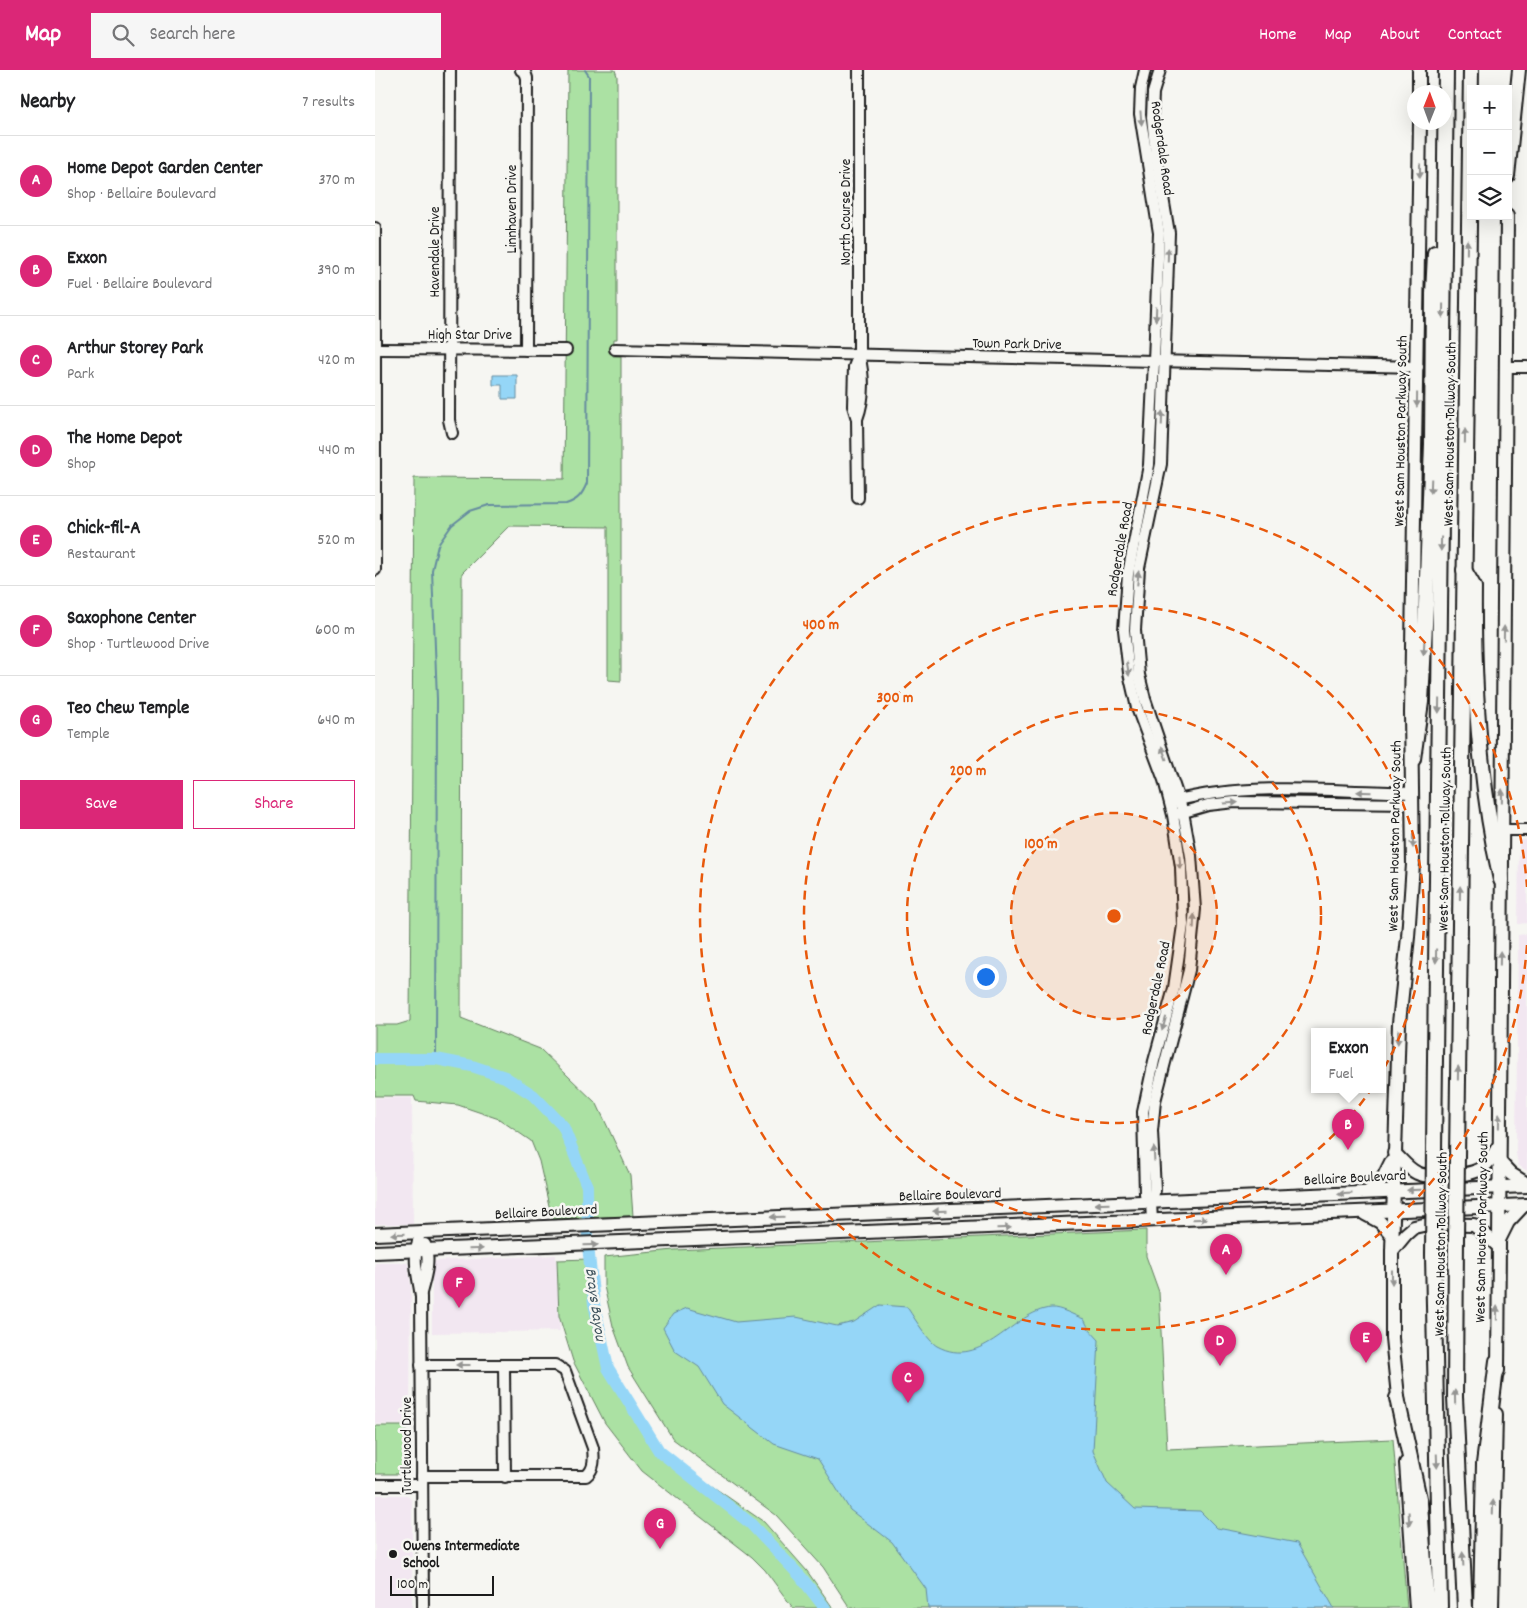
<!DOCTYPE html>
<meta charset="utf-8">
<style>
body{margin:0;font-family:Dekko,sans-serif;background:#f6f6f6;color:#202124}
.controls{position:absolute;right:15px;top:15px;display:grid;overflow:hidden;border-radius:0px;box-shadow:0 5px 20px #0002}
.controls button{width:45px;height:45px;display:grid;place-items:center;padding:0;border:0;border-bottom:1px solid #e0e0e0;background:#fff;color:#202124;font:25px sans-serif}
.compass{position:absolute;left:1032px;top:15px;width:45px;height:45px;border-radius:50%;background:#fff;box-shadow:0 5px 20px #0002;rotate:1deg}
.scale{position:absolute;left:15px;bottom:12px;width:104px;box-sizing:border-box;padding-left:5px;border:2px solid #1c1c1c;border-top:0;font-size:14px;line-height:18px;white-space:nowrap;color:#1c1c1c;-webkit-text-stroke:4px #f6f6f2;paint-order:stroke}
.you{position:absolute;left:610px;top:906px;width:18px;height:18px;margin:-12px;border:4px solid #fff;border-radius:50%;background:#1a73e8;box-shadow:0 0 0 8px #1a73e833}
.badge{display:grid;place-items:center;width:32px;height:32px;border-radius:50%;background:#db2777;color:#fff;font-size:16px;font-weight:700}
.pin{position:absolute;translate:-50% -41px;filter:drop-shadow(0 1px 2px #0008)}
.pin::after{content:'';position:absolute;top:26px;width:18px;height:15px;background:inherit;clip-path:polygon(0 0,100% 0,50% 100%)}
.popup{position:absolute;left:936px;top:958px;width:75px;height:65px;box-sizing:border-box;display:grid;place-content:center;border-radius:0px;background:#fff;filter:drop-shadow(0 1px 4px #0005);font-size:16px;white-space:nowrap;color:#757577}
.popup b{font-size:19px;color:#202124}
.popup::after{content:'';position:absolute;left:50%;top:100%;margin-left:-10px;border:10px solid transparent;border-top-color:#fff}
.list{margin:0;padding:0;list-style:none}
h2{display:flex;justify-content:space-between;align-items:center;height:65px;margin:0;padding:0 20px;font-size:21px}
h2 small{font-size:16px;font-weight:400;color:#757577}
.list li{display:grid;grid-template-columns:32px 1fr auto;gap:15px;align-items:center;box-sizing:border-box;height:90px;padding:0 20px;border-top:1px solid #e0e0e0}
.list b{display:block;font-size:19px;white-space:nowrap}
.list p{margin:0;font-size:16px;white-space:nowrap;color:#757577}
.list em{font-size:16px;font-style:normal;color:#757577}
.actions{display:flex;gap:10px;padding:15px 20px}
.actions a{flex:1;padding:11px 0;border:1px solid #db2777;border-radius:0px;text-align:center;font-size:18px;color:#db2777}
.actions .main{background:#db2777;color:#fff}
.icon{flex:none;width:28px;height:28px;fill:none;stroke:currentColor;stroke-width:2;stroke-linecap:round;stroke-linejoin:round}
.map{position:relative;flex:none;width:1152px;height:1538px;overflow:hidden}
header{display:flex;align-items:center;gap:30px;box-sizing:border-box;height:70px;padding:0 25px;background:#db2777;color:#fff}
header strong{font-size:24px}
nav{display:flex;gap:28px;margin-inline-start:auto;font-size:18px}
.search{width:350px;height:45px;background:#f6f6f6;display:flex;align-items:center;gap:12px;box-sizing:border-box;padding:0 18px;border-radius:0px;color:#757577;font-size:19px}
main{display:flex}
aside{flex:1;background:#fff}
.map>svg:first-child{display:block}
.built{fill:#f2e7f1}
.green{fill:#abe1a3;stroke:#647e60}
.water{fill:#95d6f7;stroke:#658c9f}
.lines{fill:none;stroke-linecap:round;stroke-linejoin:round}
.stream{stroke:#658c9f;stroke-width:2}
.river{stroke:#95d6f7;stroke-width:12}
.minor-casing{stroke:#1c1c1c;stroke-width:14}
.major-casing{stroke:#1c1c1c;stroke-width:16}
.highway-casing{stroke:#1c1c1c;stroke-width:18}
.minor{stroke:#f6f6f2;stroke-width:10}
.major{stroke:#f6f6f2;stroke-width:12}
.highway{stroke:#f6f6f2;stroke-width:14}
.highway-bridge-casing{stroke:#1c1c1c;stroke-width:18;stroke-linecap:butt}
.highway-bridge{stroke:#f6f6f2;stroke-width:14}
.oneway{fill:#949492}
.ring{fill:none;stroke:#e8590c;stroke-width:2.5;stroke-dasharray:9 6}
.poi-dot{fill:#1c1c1c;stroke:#f6f6f2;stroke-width:2}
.labels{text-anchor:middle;stroke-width:5;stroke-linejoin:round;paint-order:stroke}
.street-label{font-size:15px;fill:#1c1c1c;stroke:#f6f6f2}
.poi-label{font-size:15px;font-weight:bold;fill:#1c1c1c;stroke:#f6f6f2;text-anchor:start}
.water-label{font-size:16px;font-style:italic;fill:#40545e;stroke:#f6f6f2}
.centre{fill:#e8590c;stroke:#f6f6f2;stroke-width:2.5}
.ring-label{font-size:15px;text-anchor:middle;font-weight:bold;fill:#e8590c;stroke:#f6f6f2;stroke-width:5;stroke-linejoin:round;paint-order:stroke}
</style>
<header>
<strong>Map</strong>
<div class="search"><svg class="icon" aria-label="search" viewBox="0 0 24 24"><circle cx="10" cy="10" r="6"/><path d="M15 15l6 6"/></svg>Search here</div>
<nav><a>Home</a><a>Map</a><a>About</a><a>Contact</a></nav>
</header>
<main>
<aside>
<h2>Nearby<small>7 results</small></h2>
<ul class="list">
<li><span class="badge">A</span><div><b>Home Depot Garden Center</b><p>Shop · Bellaire Boulevard</p></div><em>370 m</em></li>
<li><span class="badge">B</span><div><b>Exxon</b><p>Fuel · Bellaire Boulevard</p></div><em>390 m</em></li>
<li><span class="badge">C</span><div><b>Arthur Storey Park</b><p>Park</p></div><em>420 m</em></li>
<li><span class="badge">D</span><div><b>The Home Depot</b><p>Shop</p></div><em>440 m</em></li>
<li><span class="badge">E</span><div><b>Chick-fil-A</b><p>Restaurant</p></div><em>520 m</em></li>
<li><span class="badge">F</span><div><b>Saxophone Center</b><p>Shop · Turtlewood Drive</p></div><em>600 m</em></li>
<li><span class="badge">G</span><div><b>Teo Chew Temple</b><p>Temple</p></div><em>640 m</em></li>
</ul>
<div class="actions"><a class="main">Save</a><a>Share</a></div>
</aside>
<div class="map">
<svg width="1152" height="1538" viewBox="0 0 1152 1538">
<rect width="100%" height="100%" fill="#f6f6f2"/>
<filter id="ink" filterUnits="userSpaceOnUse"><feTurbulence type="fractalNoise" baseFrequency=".02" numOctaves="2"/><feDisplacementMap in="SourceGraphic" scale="10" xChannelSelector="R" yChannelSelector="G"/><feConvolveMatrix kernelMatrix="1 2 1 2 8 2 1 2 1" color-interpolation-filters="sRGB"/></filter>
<g filter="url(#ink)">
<!-- built -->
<g class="built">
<path d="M1144,770h8v83l-9,1z"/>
<path d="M1152,864v237l-9,-6 -2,-12 2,-218z"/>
<path d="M0,1028h37l1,126h-38z"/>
<path d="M181,1185l4,76 -128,2v-66l3,-6z"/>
<path d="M0,1193h33l3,23 -1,139 -35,-1z"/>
<path d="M0,1425h32l5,6v107h-37z"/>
</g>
<!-- green -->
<g class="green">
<path d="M193,0h47l2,6v263h-3l-1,17h8v325l-13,-1v-153l-99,-1 -47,47 -1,445 79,31 57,55 33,71 3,41 -81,3 -13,-58 -8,-20 -32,-22 -41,-14 -42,-4 -2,-5h-39v-71h22l13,-4 4,-543 150,1z"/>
<path d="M771,1160v26l13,36 8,157 226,-10 14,169h-557l-27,-41 -47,-52 -103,-76 -45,-72 -15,-41 -9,-40v-29l70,-7z"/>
<path d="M214,1189v16l8,47 15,44 46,77 28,25 78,54 43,49 26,37h-40l-28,-38 -13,-13 -110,-86 -37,-48 -32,-62 -14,-45 -2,-56z"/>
<rect x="0" y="1356" width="31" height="48"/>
</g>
<!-- water -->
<g class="water">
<path d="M118,305h24v24h-15v-14h-9z"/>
<path d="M505,1235l27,2c6,9 21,34 30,39 46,25 76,-35 114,-38 9,-1 24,8 33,11l5,10 10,11 -6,111 14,32 28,26 65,2 17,17 80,15 37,65h-406l-2,-19 -34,-47 -42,-32 -32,-51 -44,-15 -52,-40 -23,-37 -24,-16 -12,-23 10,-14 14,-6 49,14 60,-5 41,9 17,-4z"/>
</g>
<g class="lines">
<!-- stream -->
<path class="stream" d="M61,989l1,-360 -5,-129 6,-25 14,-20 18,-14 19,-6 77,-1c12,-4 16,-9 21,-21l2,-407 -4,-6"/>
<!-- river -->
<path class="river" d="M0,989h61l36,7 33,11 28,18 30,31 24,60 1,59 6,59 14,64 51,83 91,72 51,54 24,31"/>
<!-- minor casing -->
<g class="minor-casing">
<g id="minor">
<path d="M75,0l-1,350 3,13"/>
<path d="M146,0l4,2 2,6 -1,272"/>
<path d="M770,0l-4,18 -1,26 19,119 -5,128 -5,104 -21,109 -4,56 5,43 8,35 27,72 9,35 8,52 2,58 -9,63 -20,73 -11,51 2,82 6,8"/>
<path d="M0,158v342"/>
<path d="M0,279l191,1"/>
<path d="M240,279l803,18"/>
<path d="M1132,297h20"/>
<path d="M482,349c8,-21 7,-44 2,-65v-284"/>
<path d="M483,428l-1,-79 -4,-13 1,-39 5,-13"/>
<path d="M800,731c72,-19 162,-10 238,-8"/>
<path d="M802,744l31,-9 27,-3 178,2"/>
<path d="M1127,760h25"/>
<path d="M777,1151l-1,-19 4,-12 -3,-59 3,-30 34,-131 6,-61 -4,-53 -8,-44 -38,-113 -6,-24 -4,-45 4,-62 22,-104 8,-231 -13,-77 -4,-39 1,-24 7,-23"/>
<path d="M45,1163c-8,29 -3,36 1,64l2,311"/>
<path d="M46,1223c4,-15 10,-33 4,-49"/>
<path d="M46,1295h134l10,6 28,77c1,11 2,21 -7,28h-164"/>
<path d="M129,1295l1,112"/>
<path d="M0,1415h46"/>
</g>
</g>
<!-- major casing -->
<g class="major-casing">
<g id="major">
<path d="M1044,0v22"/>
<path d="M1133,106l11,-106"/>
<path d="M1019,1083c7,6 14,16 23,20 12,6 54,3 65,-5 6,-4 12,-14 16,-21"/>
<path d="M1123,1090l13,14 16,10"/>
<path d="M993,1122l14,-12 9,-18"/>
<path d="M990,1144l15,8 13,14"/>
<path d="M0,1164l1152,-48"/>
<path d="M1124,1170l9,-18 15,-16"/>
<path d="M1017,1181l14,-17 8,-7 14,-3 46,1 23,20"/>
<path d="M0,1182l1152,-47"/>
<path d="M1123,1301l9,-1155"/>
<path d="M1024,1336l-7,-68v-87l7,-228 9,-86 5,-73 -2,-151 9,-591"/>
<path d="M1031,1393l10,145"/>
<path d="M1117,1538l4,-194"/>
</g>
</g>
<!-- highway casing -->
<g class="highway-casing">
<g id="highway">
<path d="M1089,500l10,17c-1,98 5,197 27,293"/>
<path d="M1038,689l8,-57 5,-97 6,-161 1,-150 2,-41"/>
<path d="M1059,1079l12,-1079"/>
<path d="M1082,1087l14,-1087"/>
<path d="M1081,1169l-1,158 10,211"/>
<path d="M1058,1185l7,353"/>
<path d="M1022,1328l23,105 7,105"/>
<path d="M1106,1538l3,-144 13,-103"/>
</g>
</g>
<!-- minor -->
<use href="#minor" class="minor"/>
<!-- major -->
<use href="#major" class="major"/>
<!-- highway -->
<use href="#highway" class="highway"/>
<!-- highway-bridge casing -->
<g class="highway-bridge-casing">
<g id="highway-bridge">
<path d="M1081,1169l1,-82"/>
<path d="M1058,1185l1,-106"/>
</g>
</g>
<!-- highway-bridge -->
<use href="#highway-bridge" class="highway-bridge"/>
</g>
<!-- one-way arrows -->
<defs><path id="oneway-solid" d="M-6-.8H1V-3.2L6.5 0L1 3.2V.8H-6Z" transform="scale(1.25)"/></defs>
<g class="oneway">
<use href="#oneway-solid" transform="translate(766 48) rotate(85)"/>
<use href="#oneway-solid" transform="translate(1045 101) rotate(90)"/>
<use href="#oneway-solid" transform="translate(1092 177) rotate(-89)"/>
<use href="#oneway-solid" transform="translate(793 185) rotate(-88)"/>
<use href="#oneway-solid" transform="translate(1068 241) rotate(91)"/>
<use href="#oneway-solid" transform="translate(781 244) rotate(92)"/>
<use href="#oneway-solid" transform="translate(1042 330) rotate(91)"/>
<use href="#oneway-solid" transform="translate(787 348) rotate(-88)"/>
<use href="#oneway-solid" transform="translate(1090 366) rotate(-89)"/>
<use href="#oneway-solid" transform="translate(1056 416) rotate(92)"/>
<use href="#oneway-solid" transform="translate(1066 474) rotate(91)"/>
<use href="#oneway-solid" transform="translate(763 508) rotate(-84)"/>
<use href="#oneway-solid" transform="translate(1129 563) rotate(-89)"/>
<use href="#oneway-solid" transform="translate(1049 578) rotate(93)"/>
<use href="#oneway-solid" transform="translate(753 599) rotate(81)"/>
<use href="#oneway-solid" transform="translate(1064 636) rotate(91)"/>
<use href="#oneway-solid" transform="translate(789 683) rotate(-110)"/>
<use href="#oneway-solid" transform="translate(989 722) rotate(-179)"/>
<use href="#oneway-solid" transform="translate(1127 726) rotate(-89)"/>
<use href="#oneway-solid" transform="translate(856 733) rotate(-3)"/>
<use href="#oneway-solid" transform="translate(1038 771) rotate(90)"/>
<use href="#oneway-solid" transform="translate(805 793) rotate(85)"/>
<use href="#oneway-solid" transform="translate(1085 823) rotate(-89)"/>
<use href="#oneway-solid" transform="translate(819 851) rotate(-87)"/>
<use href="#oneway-solid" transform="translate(1061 886) rotate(91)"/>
<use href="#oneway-solid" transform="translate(1125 888) rotate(-89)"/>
<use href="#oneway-solid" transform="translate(789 954) rotate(107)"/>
<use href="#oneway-solid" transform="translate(1023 967) rotate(92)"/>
<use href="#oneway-solid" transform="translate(1083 1003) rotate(-89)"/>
<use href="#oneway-solid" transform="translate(1124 1051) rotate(-89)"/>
<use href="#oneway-solid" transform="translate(779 1084) rotate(-93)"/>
<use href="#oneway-solid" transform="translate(1039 1120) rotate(178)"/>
<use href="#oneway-solid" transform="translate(970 1124) rotate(177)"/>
<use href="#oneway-solid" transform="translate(727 1134) rotate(178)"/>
<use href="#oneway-solid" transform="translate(565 1141) rotate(178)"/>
<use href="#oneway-solid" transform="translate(402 1147) rotate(178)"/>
<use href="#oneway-solid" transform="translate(825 1149) rotate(-2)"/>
<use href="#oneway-solid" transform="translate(629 1158) rotate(-2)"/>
<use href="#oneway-solid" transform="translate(23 1164) rotate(178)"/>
<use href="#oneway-solid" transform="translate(216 1175) rotate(-2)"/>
<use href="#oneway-solid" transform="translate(101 1179) rotate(-2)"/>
<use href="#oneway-solid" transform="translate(1017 1207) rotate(90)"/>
<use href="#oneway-solid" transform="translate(1122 1243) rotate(-89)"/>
<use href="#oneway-solid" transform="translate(88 1295) rotate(-180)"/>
<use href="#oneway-solid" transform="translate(1080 1327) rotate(-91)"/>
<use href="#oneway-solid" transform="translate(1062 1391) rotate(88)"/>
<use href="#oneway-solid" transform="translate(1118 1437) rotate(-88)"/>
<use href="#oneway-solid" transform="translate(1034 1449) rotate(87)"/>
<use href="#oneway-solid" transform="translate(1088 1489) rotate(-93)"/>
</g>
</g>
<!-- distance rings -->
<circle cx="739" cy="846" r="103" fill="#e8590c" fill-opacity=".12"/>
<g class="ring">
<circle cx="739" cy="846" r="103"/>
<circle cx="739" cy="846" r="207"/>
<circle cx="739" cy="846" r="310"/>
<path d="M1152 875A414 414 0 1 1 1152 817"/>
</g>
<!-- markers -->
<circle class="poi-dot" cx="18" cy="1484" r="5"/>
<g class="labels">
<!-- street labels -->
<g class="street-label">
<text transform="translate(788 78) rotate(82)" y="5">Rodgerdale Road</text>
<text transform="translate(136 139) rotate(-90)" y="5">Linnhaven Drive</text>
<text transform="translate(470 142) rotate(-90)" y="5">North Course Drive</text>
<text transform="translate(59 182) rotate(-90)" y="5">Havendale Drive</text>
<text x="95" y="269">High Star Drive</text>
<text transform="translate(642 273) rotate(1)" y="5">Town Park Drive</text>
<text transform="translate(1025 361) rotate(-89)" y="5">West Sam Houston Parkway South</text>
<text transform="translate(1074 364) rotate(-89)" y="5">West Sam Houston Tollway South</text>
<text transform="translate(744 479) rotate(-80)" y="5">Rodgerdale Road</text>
<text transform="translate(1019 766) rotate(-89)" y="5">West Sam Houston Parkway South</text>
<text transform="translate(1069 769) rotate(-89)" y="5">West Sam Houston Tollway South</text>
<text transform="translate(780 918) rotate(-78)" y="5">Rodgerdale Road</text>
<text transform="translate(980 1107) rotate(-3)" y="5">Bellaire Boulevard</text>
<text transform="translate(575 1124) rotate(-2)" y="5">Bellaire Boulevard</text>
<text transform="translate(171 1141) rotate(-3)" y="5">Bellaire Boulevard</text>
<text transform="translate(1106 1157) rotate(-89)" y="5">West Sam Houston Parkway South</text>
<text transform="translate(1065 1174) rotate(-89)" y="5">West Sam Houston Tollway South</text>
<text transform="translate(31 1375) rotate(-90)" y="5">Turtlewood Drive</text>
</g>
<!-- poi labels -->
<g class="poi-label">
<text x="28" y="1480">Owens Intermediate<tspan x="28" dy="17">School</tspan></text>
</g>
<!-- water labels -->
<g class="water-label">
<text transform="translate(222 1234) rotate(82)" y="6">Brays Bayou</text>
</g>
</g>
<circle cx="739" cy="846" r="8" class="centre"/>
<g class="ring-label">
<text x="446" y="559">400 m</text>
<text x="520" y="632">300 m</text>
<text x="593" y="705">200 m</text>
<text x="666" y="778">100 m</text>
</g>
</svg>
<div class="controls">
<button>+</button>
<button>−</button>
<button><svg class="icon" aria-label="layers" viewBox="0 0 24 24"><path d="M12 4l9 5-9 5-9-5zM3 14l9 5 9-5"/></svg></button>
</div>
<svg class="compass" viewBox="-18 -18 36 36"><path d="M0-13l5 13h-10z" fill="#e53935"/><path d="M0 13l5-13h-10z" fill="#757577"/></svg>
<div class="scale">100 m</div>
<div class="you"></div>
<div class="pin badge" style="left:851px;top:1205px">A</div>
<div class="pin badge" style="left:973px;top:1080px">B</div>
<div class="popup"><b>Exxon</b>Fuel</div>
<div class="pin badge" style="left:533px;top:1333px">C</div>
<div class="pin badge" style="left:845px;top:1296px">D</div>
<div class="pin badge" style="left:991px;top:1293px">E</div>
<div class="pin badge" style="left:84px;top:1238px">F</div>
<div class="pin badge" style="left:285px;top:1479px">G</div>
</div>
</main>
